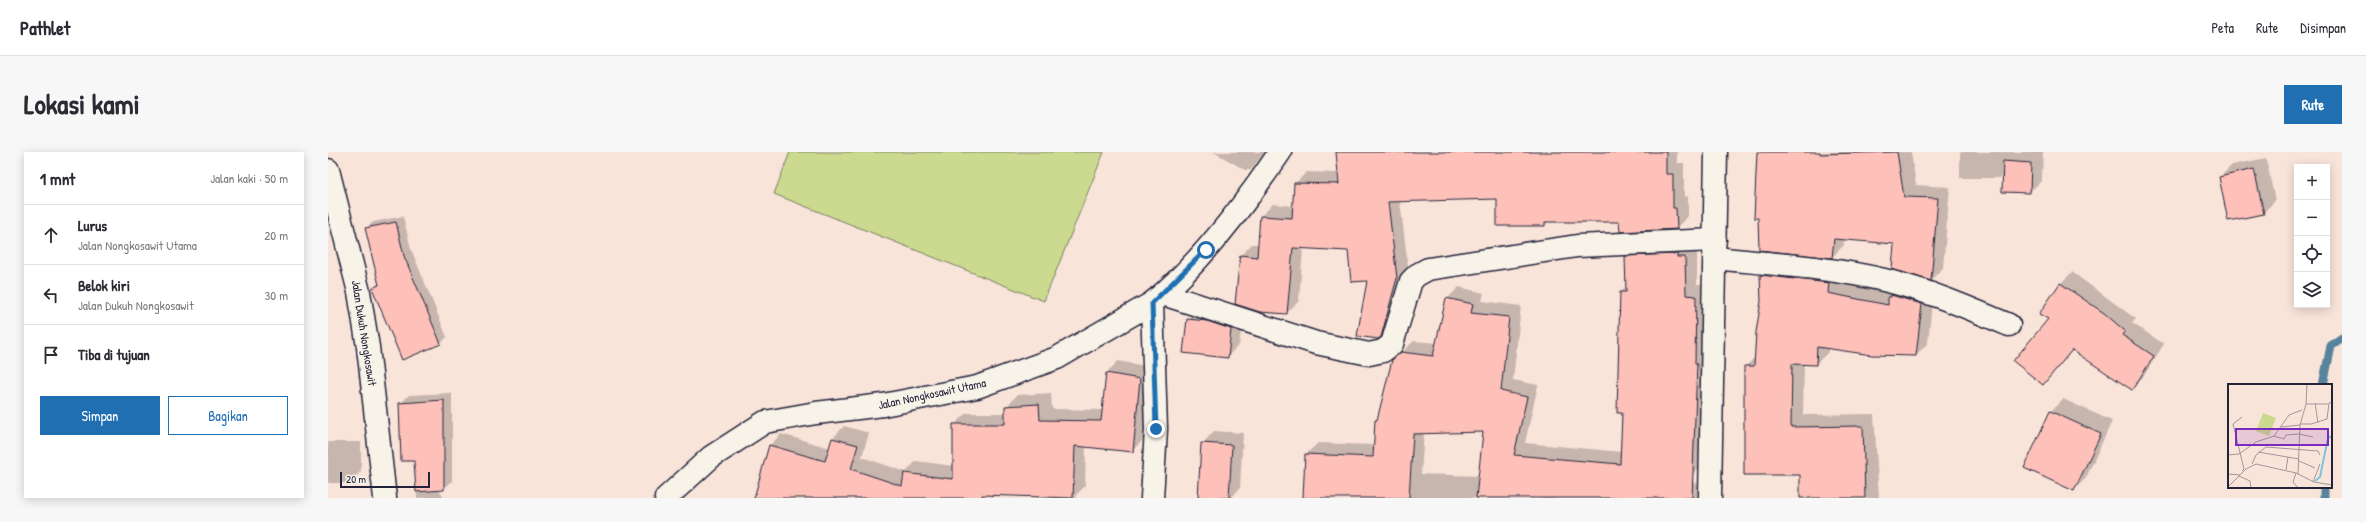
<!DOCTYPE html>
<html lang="id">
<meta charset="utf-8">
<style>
body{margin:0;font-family:"Patrick Hand",sans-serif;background:#f7f7f7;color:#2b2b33}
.controls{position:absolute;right:12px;top:12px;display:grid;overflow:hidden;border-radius:0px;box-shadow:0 2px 10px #0003}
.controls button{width:36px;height:36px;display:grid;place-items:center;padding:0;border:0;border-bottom:1px solid #e1e1e2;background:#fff;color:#2b2b33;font:20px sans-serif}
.scale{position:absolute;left:12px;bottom:10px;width:90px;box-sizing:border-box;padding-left:4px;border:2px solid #22223b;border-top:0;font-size:11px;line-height:14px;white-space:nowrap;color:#22223b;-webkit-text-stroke:3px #f7f3e8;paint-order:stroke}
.stop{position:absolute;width:12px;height:12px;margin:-9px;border:3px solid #1f6fb2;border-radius:50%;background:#fff}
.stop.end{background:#1f6fb2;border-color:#fff;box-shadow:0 1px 4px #0008}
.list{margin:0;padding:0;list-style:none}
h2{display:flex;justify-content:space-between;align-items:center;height:52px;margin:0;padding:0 16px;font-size:17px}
h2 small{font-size:13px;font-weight:400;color:#7c7c81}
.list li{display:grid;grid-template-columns:26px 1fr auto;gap:12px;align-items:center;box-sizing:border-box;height:60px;padding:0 16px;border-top:1px solid #e1e1e2}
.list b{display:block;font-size:15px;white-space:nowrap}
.list p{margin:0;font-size:13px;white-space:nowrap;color:#7c7c81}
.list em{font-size:13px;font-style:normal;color:#7c7c81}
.actions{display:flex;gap:8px;padding:12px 16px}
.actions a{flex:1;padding:9px 0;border:1px solid #1f6fb2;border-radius:0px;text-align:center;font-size:14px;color:#1f6fb2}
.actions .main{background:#1f6fb2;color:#fff}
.icon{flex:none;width:22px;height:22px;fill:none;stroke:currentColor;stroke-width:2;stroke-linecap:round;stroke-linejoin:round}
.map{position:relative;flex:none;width:2014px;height:346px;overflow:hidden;border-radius:0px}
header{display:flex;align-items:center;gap:24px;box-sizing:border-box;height:56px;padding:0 20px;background:#fff;border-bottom:1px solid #e1e1e2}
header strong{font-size:19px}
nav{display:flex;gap:22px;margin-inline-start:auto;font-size:14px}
.intro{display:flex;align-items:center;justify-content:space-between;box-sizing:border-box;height:96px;padding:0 24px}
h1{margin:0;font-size:28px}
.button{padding:10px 18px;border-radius:0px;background:#1f6fb2;color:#fff;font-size:14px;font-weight:700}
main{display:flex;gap:24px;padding:0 24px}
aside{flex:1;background:#fff;border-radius:0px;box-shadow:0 2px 10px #0003}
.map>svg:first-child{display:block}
.green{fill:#cbda8e;stroke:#767e64}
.shadow{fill:#0003;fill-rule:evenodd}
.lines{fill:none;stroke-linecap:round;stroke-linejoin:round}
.stream{stroke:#59839c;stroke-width:9}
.building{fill:#fdc1b9;stroke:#22223b}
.minor-casing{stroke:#22223b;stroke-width:25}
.minor{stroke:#f7f3e8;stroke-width:22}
.route{stroke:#1f6fb2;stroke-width:5}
.labels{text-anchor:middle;stroke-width:3.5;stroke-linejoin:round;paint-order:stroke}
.street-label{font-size:12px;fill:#22223b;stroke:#f7f3e8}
.inset-river{fill:none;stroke:#7dc4dd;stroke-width:2}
.inset-road{fill:none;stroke:#a3969a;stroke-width:1}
.view{fill:#7b2cbf;fill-opacity:0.15;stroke:#7b2cbf;stroke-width:2}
.inset-edge{fill:none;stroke:#22223b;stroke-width:2}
</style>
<header>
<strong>Pathlet</strong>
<nav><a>Peta</a><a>Rute</a><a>Disimpan</a></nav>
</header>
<div class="intro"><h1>Lokasi kami</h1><a class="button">Rute</a></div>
<main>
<aside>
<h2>1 mnt<small>Jalan kaki · 50 m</small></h2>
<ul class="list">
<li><svg class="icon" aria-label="ahead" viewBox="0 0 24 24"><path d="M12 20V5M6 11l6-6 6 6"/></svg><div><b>Lurus</b><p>Jalan Nongkosawit Utama</p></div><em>20 m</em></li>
<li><svg class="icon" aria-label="left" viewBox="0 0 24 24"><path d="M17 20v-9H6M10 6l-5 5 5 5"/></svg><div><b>Belok kiri</b><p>Jalan Dukuh Nongkosawit</p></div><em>30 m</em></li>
<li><svg class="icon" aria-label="arrive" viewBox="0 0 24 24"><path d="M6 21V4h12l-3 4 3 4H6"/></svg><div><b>Tiba di tujuan</b></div></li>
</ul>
<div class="actions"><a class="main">Simpan</a><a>Bagikan</a></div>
</aside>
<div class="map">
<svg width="2014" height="346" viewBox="0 0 2014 346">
<rect width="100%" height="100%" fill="#f9e4da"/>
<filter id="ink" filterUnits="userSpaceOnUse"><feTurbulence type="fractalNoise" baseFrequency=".025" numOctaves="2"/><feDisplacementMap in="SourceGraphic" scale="8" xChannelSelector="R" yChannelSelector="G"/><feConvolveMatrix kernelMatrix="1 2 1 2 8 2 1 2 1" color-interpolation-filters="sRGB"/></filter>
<g filter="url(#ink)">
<!-- green -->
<path class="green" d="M462,0h314l-60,149 -270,-107z"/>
<!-- shadow -->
<g class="shadow">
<path d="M886,0h51l-14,18h-6z"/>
<path d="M1009,0h340v11h7v34l4,-1v20l-12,12 -56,-7h-71l-4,4 -47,-28 -98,4 8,65 -15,58 -12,12 -12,-56 -20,-30 -46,-2 -4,53 -12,12 -47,-57 12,-12h7l2,-28 12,-12 21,2 1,-23 12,-11 32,1z"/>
<path d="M1430,0h153l5,33 34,2 -7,81 -12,12 -36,-37 -51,-4v6l-12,12z"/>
<path d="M1632,0h83l-1,28 -12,12 -27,-14h-43z"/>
<path d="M1938,6l9,43 -12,12 -43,-36 12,-12z"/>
<path d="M75,64l8,33 36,88 -6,6 -38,16 -30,-71 6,-5 -13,-54 7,-7z"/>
<path d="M1310,93h59v39h10l-2,178 -12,12 -26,1 35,10 -1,13h-397l2,-44 12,-11 57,2 1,-25 3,-3 14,-57 21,-19 23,2 10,-44 12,-12 25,6 -2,8 39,5 -8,74 25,5 -13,58 97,9 1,-40 -2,-120 6,-6 -1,-29zM1156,279l-4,45 -59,-2 3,-42z"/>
<path d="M1445,111l160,29 -5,51 -12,12 -88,-8v5l-12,12h-12l-1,51 71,-1 5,84h-78v-24l-55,-108 10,-10 6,-55 -1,-26z"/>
<path d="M1744,120l64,47 -4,4 32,21 -21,33 -11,11 -59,-38 -30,34 6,-65 -9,-6 21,-30z"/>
<path d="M872,155l43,10 -4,28 -12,12 -39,-38z"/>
<path d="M790,209l33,6 -7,72 -12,12 -46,-5 -1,40 -9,9v3l-108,-4 -1,4h-212l14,-52 12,-12 49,14 3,-10 11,-12 25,7 -7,24 44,15 10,-11 38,5v-41l12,-12h40v-6l11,-12 34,-2 1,16 51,1 4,-37z"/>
<path d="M124,241v88l-8,8h-5l5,9h-27l-2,-38 -15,-56 9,-9z"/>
<path d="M1735,247l49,22 -26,57 -12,12 -49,-22 26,-57z"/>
<path d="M886,279l29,2 -3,55 -9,10h-32l3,-54z"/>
<path d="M0,290h33v29l-12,12h-21z"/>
</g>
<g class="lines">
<!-- stream -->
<g class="stream">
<path d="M1995,233l8,-39 11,-8"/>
<path d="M1996,346v-11"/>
</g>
</g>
<!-- building -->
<g class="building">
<path d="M1008,0h330v22h7v34h3l1,21 -57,3 -1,-10h-74v4h-48v-27l-109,3 9,76 -16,59 -3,2 -21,-3 10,-55 -16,1 -3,-31 -55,-3 -6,66 -27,-2 -25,-8 5,-49 17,2 3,-41 32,2 2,-35 45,1z"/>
<path d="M1429,0h63v2l77,-2 7,45 34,1 -7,83 -39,-12 2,-25 -60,-5 -2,19 -73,-8 -1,-32h-4z"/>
<path d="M1675,9l28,2 -1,30 -28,-1z"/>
<path d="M1926,17l10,45 -36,7 -9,-44z"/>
<path d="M68,70l8,34 37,88 -39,16 -30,-72 7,-3 -14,-57z"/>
<path d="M1349,102v3h8l1,38 10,1 -1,68h2l-5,134h-216l7,-66 -70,2 -4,64h-106l2,-44 68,3 2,-37h2l15,-60 9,-8 32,4 13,-58 27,6 -2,9 38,4 -8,74 26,6 -13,58 106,9 2,-51h-5l3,-121h6l-1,-36z"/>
<path d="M1432,123l69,8 -1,10 60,12v-8h3v-2l31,9 -6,52 -44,-1 -55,-8 -1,18 -24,-1 -1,63 72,-1 2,72h-65v-23h-56v-109h10l2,-34 5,-31z"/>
<path d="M1732,131l44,30 21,18 -3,4 32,21 -22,34 -60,-40 -29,35 -30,-24 35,-42 -9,-5z"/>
<path d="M859,167l20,2 24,8 -3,29 -45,-5z"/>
<path d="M778,221l34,6 -7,73 -58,-6 -2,52 -91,-3v3h-228l15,-53 56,16 7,-23 26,7 -7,24 51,17 2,-13 49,6v-55h52v-18l34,-2 1,16 61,1z"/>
<path d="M116,248v90l-28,2 -2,-31h-13l-2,-58z"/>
<path d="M1722,259l51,23 -27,57 -50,-23z"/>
<path d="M873,291l31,2 -3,53h-31z"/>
</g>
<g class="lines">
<!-- minor casing -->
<g class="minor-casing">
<g id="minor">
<path d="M0,18l31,122 9,55 17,151"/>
<path d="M1387,106c56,6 114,9 169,22 43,10 85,28 125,45"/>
<path d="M835,142l153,49 53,11 14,-3 9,-7 19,-63 6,-6 11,-6 149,-23 138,-6"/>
<path d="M338,346l45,-41 54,-35 51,-9 67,-8 94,-18 80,-29 95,-55c48,-39 93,-99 128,-151"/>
<path d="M824,346l4,-69 -4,-126"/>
<path d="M1382,346l6,-346"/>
</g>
</g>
<!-- minor -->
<use href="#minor" class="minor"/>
</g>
</g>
<g class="lines" filter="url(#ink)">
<!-- route -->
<path class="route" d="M828,277l-4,-126 54,-53"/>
</g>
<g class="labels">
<!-- street labels -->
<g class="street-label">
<text transform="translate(36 181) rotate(81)" y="4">Jalan Dukuh Nongkosawit</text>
<text transform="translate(604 242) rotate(-12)" y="4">Jalan Nongkosawit Utama</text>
</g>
</g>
<!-- overview -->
<g transform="translate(1900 232)">
<rect width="104" height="104" fill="#f9e4da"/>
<path d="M35,29l13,5 -7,18 -13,-5z" fill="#cbda8e"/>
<path class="inset-river" d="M87,97l5,-4 8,-39 4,-2"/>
<path class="inset-road" d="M87,19l3,20M78,20h22M14,33l-9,7 11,45 -2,2M72,40h11l16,-5 2,-16 3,-1M53,43l19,-2M71,50l14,3M46,52l10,3 2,-4 13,-1M30,68l41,7M0,71l11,-1 17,-12 18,-6 15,-21 13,-5M71,77l16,7M24,80l4,-9 10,-8 52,4 2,4M58,86l2,-13M68,89l-3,9 5,6M0,90l12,1M70,90l2,-49 6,-21 1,-20M11,92l11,5 1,7M85,98l7,-18M0,103l18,-18 10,-5 40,9 18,9 18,3"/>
<path class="view" d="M8,45h92v16h-92z"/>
<rect width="104" height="104" class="inset-edge"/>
</g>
</svg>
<div class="controls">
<button>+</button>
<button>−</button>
<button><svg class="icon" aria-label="locate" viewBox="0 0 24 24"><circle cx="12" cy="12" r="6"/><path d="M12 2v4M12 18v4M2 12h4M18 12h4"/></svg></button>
<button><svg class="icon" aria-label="layers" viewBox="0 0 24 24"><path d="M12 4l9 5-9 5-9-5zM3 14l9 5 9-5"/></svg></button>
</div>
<div class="scale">20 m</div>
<div class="stop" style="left:878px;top:98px"></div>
<div class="stop end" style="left:828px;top:277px"></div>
</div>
</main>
